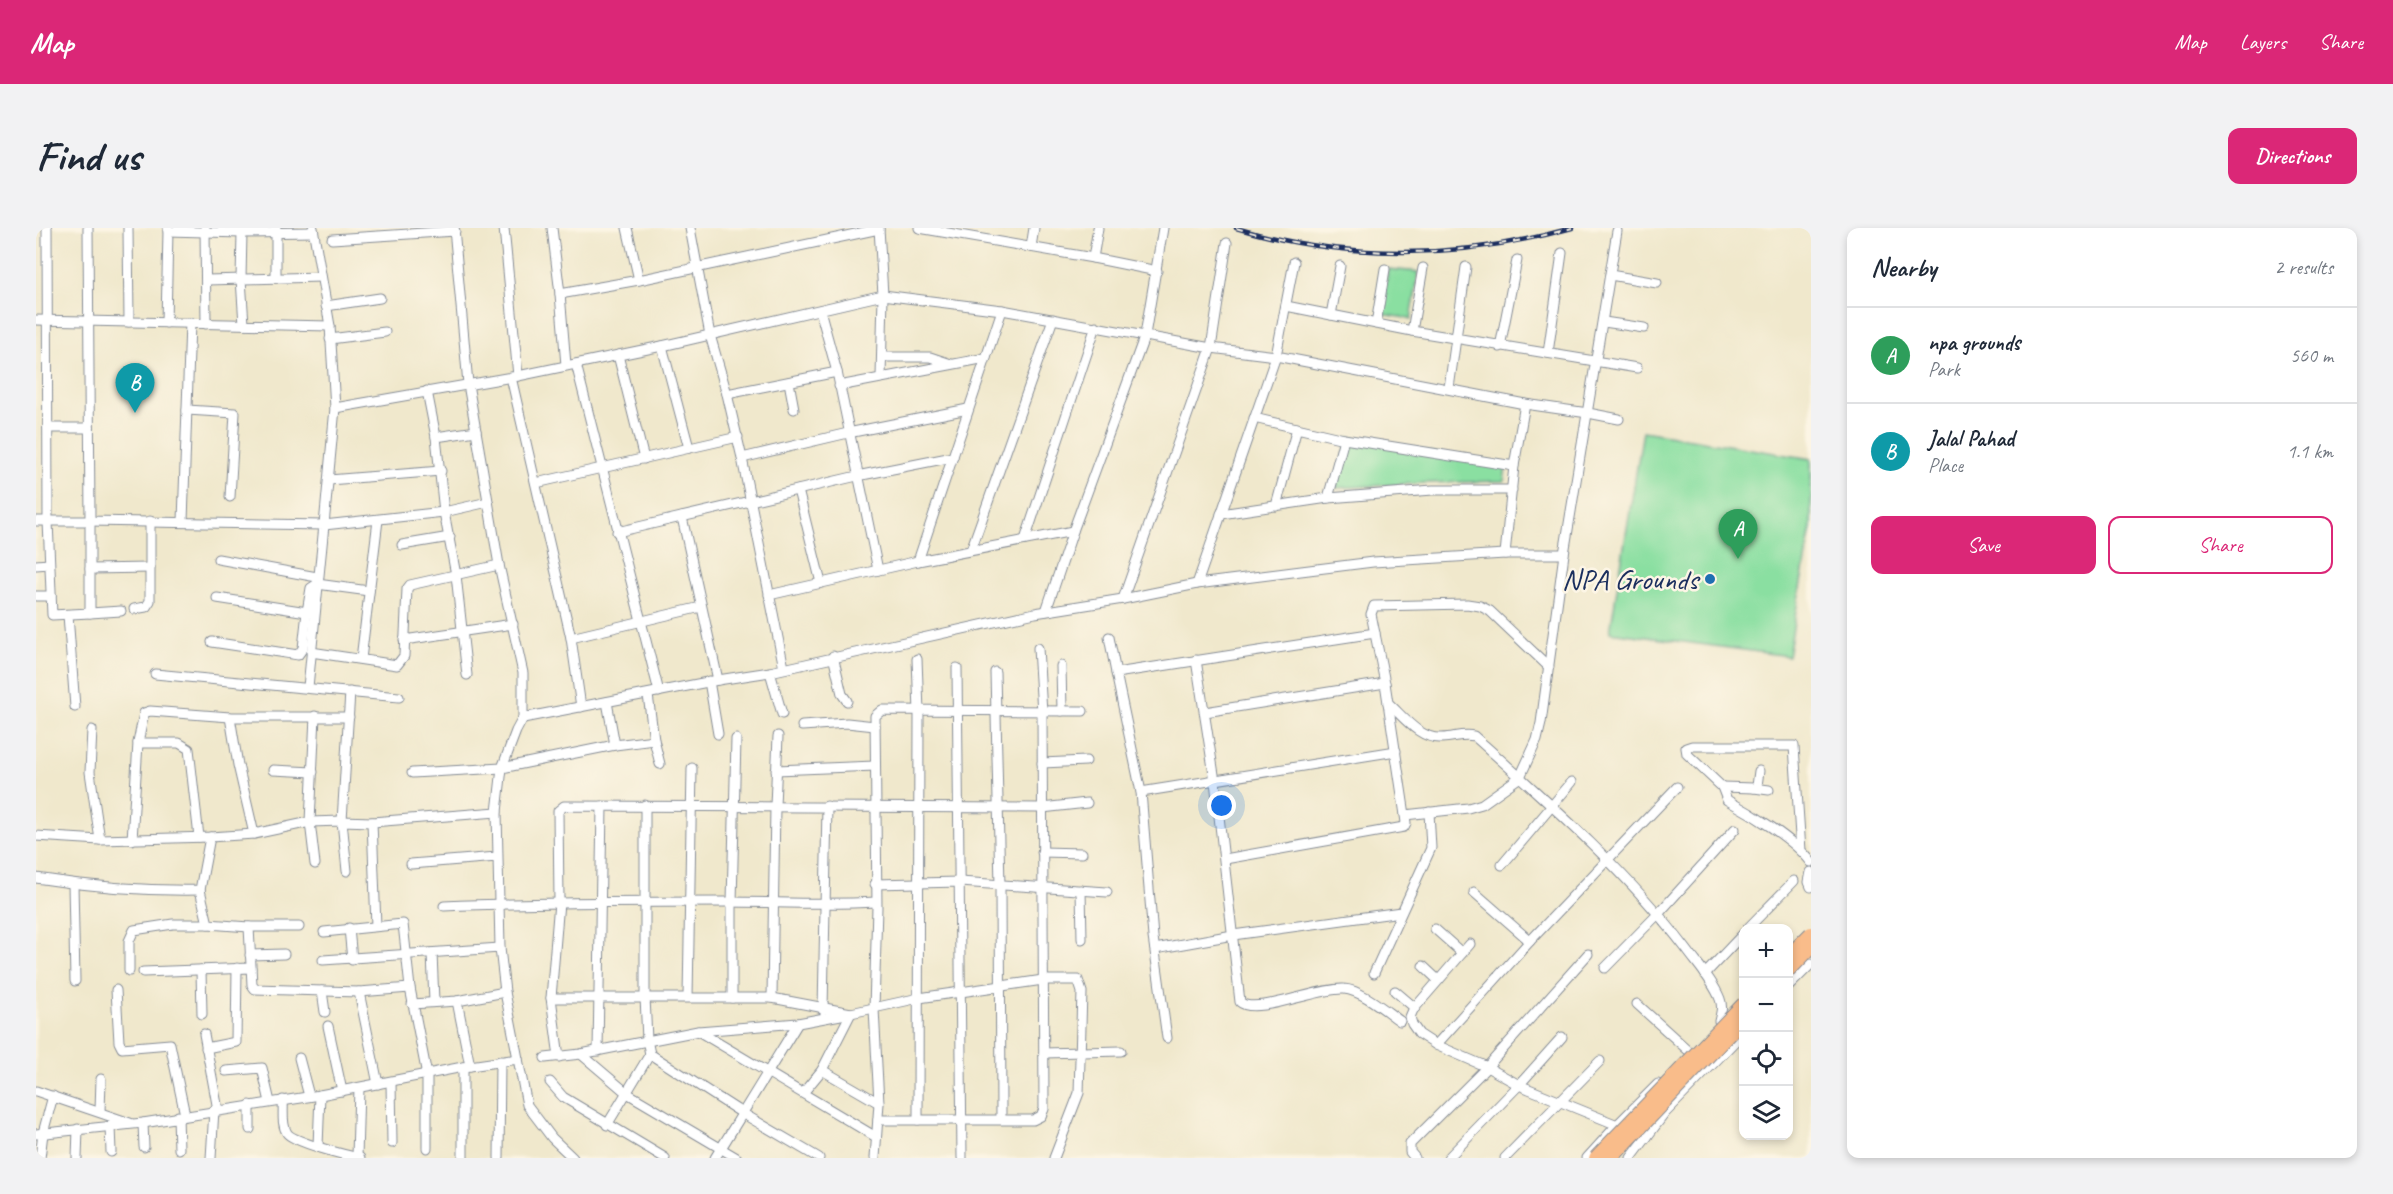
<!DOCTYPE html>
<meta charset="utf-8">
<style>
body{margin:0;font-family:Caveat,sans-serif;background:#f2f2f3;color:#1f2937}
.controls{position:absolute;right:18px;bottom:18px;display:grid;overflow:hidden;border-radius:12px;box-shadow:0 3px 9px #0003}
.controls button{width:54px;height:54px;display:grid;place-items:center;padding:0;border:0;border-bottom:2px solid #e0e1e3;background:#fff;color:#1f2937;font:30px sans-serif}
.you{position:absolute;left:1186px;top:578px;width:21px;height:21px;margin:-15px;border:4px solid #fff;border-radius:50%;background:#1a73e8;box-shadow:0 0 0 9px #1a73e833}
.badge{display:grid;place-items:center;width:39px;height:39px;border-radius:50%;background:#db2777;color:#fff;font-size:20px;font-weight:700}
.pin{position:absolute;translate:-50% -50px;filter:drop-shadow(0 2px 3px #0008)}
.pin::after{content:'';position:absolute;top:32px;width:21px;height:18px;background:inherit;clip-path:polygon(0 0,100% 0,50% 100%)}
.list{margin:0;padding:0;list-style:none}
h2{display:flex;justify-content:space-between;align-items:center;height:78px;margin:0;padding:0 24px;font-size:26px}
h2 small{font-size:20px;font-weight:400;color:#747a83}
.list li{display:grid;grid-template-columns:39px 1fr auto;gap:18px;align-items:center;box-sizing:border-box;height:96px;padding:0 24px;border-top:2px solid #e0e1e3}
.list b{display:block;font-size:22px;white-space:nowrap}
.list p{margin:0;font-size:20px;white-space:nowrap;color:#747a83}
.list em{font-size:20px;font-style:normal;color:#747a83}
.actions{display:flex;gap:12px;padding:18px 24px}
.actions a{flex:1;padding:14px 0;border:2px solid #db2777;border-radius:12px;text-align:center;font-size:21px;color:#db2777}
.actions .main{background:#db2777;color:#fff}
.icon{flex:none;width:33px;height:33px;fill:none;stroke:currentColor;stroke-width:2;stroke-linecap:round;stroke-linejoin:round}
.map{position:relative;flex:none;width:1775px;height:930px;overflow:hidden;border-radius:12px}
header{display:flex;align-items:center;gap:36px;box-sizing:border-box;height:84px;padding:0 30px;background:#db2777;color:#fff}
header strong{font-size:28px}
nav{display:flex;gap:33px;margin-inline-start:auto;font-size:21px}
.intro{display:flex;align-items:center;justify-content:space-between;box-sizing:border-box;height:144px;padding:0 36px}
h1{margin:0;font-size:42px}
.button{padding:15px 27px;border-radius:12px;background:#db2777;color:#fff;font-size:21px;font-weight:700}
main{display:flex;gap:36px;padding:0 36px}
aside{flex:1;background:#fff;border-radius:12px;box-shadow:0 3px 9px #0003}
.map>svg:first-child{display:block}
.green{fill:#8adfa1;stroke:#528780;stroke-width:1.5}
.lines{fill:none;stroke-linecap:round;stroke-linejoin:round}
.minor-casing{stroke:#868c95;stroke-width:11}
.minor{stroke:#fff;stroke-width:9}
.rail-casing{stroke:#1b2f5e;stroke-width:4.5}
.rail{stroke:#fcf5e5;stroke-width:2;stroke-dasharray:7;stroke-linecap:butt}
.highway-bridge-casing{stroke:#868c95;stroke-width:16;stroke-linecap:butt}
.highway-bridge{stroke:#f9bc8a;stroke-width:14}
.poi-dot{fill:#1f6fb2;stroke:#fcf5e5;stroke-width:2}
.labels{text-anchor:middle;stroke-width:5;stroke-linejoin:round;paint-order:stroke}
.poi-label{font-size:30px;fill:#1b2f5e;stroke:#fcf5e5;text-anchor:end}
</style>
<header>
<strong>Map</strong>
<nav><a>Map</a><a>Layers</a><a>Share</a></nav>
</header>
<div class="intro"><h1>Find us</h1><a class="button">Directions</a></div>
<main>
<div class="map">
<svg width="1775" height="930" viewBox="0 0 1775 930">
<rect width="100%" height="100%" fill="#fcf5e5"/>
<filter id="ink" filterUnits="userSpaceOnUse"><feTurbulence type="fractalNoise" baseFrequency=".0167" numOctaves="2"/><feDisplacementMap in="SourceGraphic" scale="12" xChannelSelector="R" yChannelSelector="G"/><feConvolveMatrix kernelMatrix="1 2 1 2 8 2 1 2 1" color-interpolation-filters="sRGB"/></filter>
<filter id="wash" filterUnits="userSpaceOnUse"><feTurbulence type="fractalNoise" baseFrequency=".008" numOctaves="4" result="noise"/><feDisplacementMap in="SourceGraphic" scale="24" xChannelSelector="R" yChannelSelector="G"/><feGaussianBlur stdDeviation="1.35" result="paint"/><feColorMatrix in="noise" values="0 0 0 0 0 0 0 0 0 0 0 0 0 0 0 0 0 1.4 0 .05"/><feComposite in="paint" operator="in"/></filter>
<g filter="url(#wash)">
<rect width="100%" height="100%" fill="#f0e8cc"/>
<!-- green -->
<g class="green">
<path d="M1352,41l31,3 -8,47 -29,-5z"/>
<path d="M1607,203l168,28v68l-23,129 -178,-24z"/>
<path d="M1312,209l158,29 -2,15 -79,2 -89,5z"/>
</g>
</g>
<g filter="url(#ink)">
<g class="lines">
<!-- minor casing -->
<g class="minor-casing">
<g id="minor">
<path d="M52,0l2,293 234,4 -16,162"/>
<path d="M92,0l1,94"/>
<path d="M132,0v3l74,2v-5"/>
<path d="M169,0l1,96"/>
<path d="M277,0l17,98 5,82 -11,117 120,-13 44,-10"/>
<path d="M418,0l14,156 8,47 23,134 24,108v45l-7,13 -14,37 -5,44 3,136 5,44 22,113 25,33 21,20"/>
<path d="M468,0l14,148"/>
<path d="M516,0l8,66 6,71"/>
<path d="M591,0l12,52"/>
<path d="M654,0l20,107 17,59 15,64 42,210"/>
<path d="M843,0l4,67 -2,82"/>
<path d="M883,0l174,30 64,13"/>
<path d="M296,11l123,-8"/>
<path d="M995,19l3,-19"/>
<path d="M1057,30l5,-30"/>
<path d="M1574,47l47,8"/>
<path d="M240,50v-50"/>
<path d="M171,52l114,-3"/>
<path d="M524,66l79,-14 240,-51"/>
<path d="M290,78l54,-8"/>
<path d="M1250,78l126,25 225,37"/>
<path d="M784,82l17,62 41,198"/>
<path d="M1295,87l9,-49"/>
<path d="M0,92l294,6"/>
<path d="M1568,94l40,6"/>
<path d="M130,95l2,-92"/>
<path d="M208,96l-3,-45 1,-46 71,-1"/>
<path d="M1340,96l9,-55"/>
<path d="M1376,103l11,-63"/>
<path d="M294,111l55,-7"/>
<path d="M626,118l27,102"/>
<path d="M1464,119l17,-87"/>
<path d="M1512,125l14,-100"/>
<path d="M582,127l26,104"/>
<path d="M846,129h48l21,7"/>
<path d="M540,136l83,328"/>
<path d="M475,149l60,261 10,69"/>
<path d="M753,154l5,27"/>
<path d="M803,158l147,-28"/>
<path d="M1413,160l17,-121"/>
<path d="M391,163l9,46"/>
<path d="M691,166l110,-22"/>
<path d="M299,180l183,-32 144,-30 221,-51 119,15 209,38 65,8 249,48 63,9 31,6"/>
<path d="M151,182l48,3 -5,84"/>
<path d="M1218,190l90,21 170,27"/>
<path d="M12,200h41"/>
<path d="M706,230l106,-25 120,-24"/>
<path d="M293,252l112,-9"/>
<path d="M500,255l202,-46"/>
<path d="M762,262l23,93"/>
<path d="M1292,270l16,-59"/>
<path d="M1240,278l21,-78"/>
<path d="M1185,286l107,-16 105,-8h79"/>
<path d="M646,289l36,163"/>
<path d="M0,293h54v92l-38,2 -4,-94 -1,-293"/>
<path d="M147,293l7,-198"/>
<path d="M581,304l240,-56 96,-19"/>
<path d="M989,312l71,-214"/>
<path d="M366,317l48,-8"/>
<path d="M935,322l82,-231"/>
<path d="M1469,326l9,-88 11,-62"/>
<path d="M182,331l99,18"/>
<path d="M882,333l84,-251"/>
<path d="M0,337l13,-1"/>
<path d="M54,341l60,-1"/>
<path d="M1161,356l79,-228 18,-94"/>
<path d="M733,367l149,-34 155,-30"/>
<path d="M0,368h15"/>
<path d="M181,370l90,14 4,-24 6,-4 52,7"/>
<path d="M1087,371l88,-251 16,-105"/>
<path d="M98,381l12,-2 4,-6v-80"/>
<path d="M1010,383l27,-80 72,-196 18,-107"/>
<path d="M54,385l31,-2"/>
<path d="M32,387l7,92"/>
<path d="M1073,409l7,36"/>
<path d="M535,410l130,-31"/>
<path d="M368,412l109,-16"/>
<path d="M176,414l86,13 5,-7 4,-36"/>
<path d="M275,424l86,13 7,-9 3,-67 3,-4 89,-20"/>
<path d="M797,428l9,38 5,7"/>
<path d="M325,431l17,-139"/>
<path d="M881,431l2,53 -1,408"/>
<path d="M1160,432l19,121 25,221c15,14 80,-15 104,-13 17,1 42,22 56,32"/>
<path d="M1025,438l1,45"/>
<path d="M921,440l5,490"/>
<path d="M734,444l12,42"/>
<path d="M959,444l5,214 1,232"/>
<path d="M119,446l244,23"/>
<path d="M431,447l-11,-100 -12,-63 -8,-75 40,-6"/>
<path d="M673,453l9,53"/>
<path d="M612,467l6,45 6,24"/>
<path d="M571,474l8,43"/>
<path d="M1352,475c15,13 32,37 54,35 12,0 20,-5 32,-2 74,66 153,135 213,214 11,15 26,31 33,49 3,8 1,14 -1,22"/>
<path d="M1169,484l180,-29"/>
<path d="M194,489l8,48 16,69"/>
<path d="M487,490l195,-38 52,-8 265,-59 88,-14 74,-15 176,-22 132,-8h59"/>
<path d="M766,498l45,-3 28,3"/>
<path d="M56,502l-2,42 10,68"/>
<path d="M102,515h41l10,6 10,88"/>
<path d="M1006,535l44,-2"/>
<path d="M237,542l40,2"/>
<path d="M740,542l99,-4"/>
<path d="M376,545l90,-5 113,-23 39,-5"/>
<path d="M1686,559l32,1 3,-2 2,-15"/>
<path d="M1718,560l15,2"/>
<path d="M1105,564l255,-41"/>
<path d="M609,577v192l2,43 3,14 92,59 77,45"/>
<path d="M1369,587l63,-7 14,-4 38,-27 17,-37 4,-17 23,-169 53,-323"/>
<path d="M336,594l4,104"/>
<path d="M0,608l64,4 110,-3 44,-3 56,-12 32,-1 30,1 125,-10"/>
<path d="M96,612l6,-97 6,-30 6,-2 80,6h119"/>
<path d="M1765,623l-7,-105h-102l-6,2 1,6 35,33 5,13c24,13 68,40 84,62"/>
<path d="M1006,624l40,1"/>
<path d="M1189,631l179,-32 2,-4 -1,-8 -20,-132 -14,-69 3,-8 93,-2 13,2 10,5 59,56"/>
<path d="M279,636l-5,-42 5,-106"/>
<path d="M375,636l86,-7"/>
<path d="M1466,637l70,-83"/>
<path d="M311,643l-5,-50 8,-129"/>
<path d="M1775,644l-2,10 2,5"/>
<path d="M0,650c56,9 108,13 164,12l10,-53"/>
<path d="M37,656l2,97"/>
<path d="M839,656l85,-2 147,10"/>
<path d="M164,662l8,34 41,3 3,58 3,4 104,3 51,-4"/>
<path d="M1045,662l1,49"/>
<path d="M1438,664l56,49 147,-154"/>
<path d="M408,678c94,-4 188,-4 282,-4 50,0 100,3 150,0"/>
<path d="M213,699h50"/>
<path d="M313,700l3,32"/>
<path d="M1712,700l46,-47"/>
<path d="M1399,701l27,24"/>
<path d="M288,704l79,-8 7,64 17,87v73"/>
<path d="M1434,716l-57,66 -3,7 2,7 7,10 17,11 51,22 32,18 128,52"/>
<path d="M1119,721l78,-14 168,-23"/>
<path d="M396,725l2,49"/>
<path d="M214,727l34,-1"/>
<path d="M287,732l177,-12"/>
<path d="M1387,738l15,14"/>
<path d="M1569,740l54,-55 76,-84"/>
<path d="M165,742l1,44"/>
<path d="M93,743v-30l5,-11 39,-6h35"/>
<path d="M107,744l108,-4"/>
<path d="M1338,745l57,-125 -2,-36"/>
<path d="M1669,746l39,-41"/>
<path d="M1752,759l23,-23"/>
<path d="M80,762l3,52 3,6 48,-4 15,71"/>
<path d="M286,763l3,21"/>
<path d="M1359,763l20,17"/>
<path d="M323,764l19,92"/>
<path d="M652,769l4,-229"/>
<path d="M515,770h221l79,15 68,-15 124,-18h35l4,12 -3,101 -25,65"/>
<path d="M696,770v-96l4,-163"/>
<path d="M736,770l3,-192 3,-70"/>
<path d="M421,773l13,65"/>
<path d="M376,776l45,-3 48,-9"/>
<path d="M1601,776l53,48"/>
<path d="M787,782l4,-204"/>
<path d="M292,798l14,65"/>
<path d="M662,803l178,106"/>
<path d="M168,806l14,76"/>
<path d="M1131,810l-14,-101 -12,-145 -25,-119 259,-40"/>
<path d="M1400,817l94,-104"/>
<path d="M170,820l30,-6 1,-74"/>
<path d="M562,823l4,-245"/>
<path d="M1008,825l77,-2"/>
<path d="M545,826l46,39 110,65"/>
<path d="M523,829l-8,-59 8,-96 -1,-91 6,-5 478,2 45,-5"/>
<path d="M263,830l10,38"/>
<path d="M509,830l36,-4 117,-23 100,-8 48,-9"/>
<path d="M786,842l57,33"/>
<path d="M190,843l36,-3 8,34"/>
<path d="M355,854l1,61"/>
<path d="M514,854l13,15 102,61"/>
<path d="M0,863l94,32"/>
<path d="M767,865l19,-23 29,-57"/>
<path d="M247,872c1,11 -2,24 4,33 6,9 61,23 73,25"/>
<path d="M64,883l1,-32"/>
<path d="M142,888l1,33"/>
<path d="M842,892h155l8,-4 3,-7 -2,-397 -4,-64"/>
<path d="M107,895l1,24"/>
<path d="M571,897l43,-71"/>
<path d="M74,899l1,25"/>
<path d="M214,901v-24"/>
<path d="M0,906l107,-11 177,-28 143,-28 55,-8"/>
<path d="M282,918l2,-51"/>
<path d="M321,929l2,-69"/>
<path d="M4,930l3,-25 10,-37"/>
<path d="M41,930l1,-29"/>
<path d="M175,930l3,-48"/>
<path d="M427,930v-91"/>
<path d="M463,930l1,-97"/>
<path d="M679,930l83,-135"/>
<path d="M839,930l4,-55 -5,-94 3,-102 -2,-191 7,-6 201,1"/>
<path d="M1379,930l-5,-6v-8l77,-77 101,-113"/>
<path d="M1412,930l71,-73 43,-48"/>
<path d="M1469,930l95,-97"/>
<path d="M1551,930l31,-34 40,-40"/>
<path d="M1595,930l34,-45 79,-81"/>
</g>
</g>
<!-- minor -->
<use href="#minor" class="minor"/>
<!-- rail casing -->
<g class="rail-casing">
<path id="rail" d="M1200,0c110,33 226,31 336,0"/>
</g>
<!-- rail -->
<use href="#rail" class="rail"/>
<!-- highway-bridge casing -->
<g class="highway-bridge-casing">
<g id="highway-bridge">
<path d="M1752,729l23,-23"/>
<path d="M1752,743l23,-24"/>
<path d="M1560,930l148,-154"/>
<path d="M1575,930l133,-140"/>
</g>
</g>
<!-- highway-bridge -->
<use href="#highway-bridge" class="highway-bridge"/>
</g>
</g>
<!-- markers -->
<circle class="poi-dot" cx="1674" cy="351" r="6"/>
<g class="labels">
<!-- poi labels -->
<g class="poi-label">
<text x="1662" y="361">NPA Grounds</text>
</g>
</g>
</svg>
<div class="controls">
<button>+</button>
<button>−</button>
<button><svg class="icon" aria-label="locate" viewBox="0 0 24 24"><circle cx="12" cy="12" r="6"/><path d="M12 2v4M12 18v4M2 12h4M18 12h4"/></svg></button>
<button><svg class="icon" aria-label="layers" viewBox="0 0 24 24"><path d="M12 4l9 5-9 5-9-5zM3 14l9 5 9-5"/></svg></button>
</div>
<div class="you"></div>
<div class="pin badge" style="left:1702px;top:331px;background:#2e9e5b">A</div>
<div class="pin badge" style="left:99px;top:185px;background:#0f9aa8">B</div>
</div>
<aside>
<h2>Nearby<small>2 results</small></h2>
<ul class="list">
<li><span class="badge" style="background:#2e9e5b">A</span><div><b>npa grounds</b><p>Park</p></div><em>560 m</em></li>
<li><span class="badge" style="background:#0f9aa8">B</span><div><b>Jalal Pahad</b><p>Place</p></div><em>1.1 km</em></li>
</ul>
<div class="actions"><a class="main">Save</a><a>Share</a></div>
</aside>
</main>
